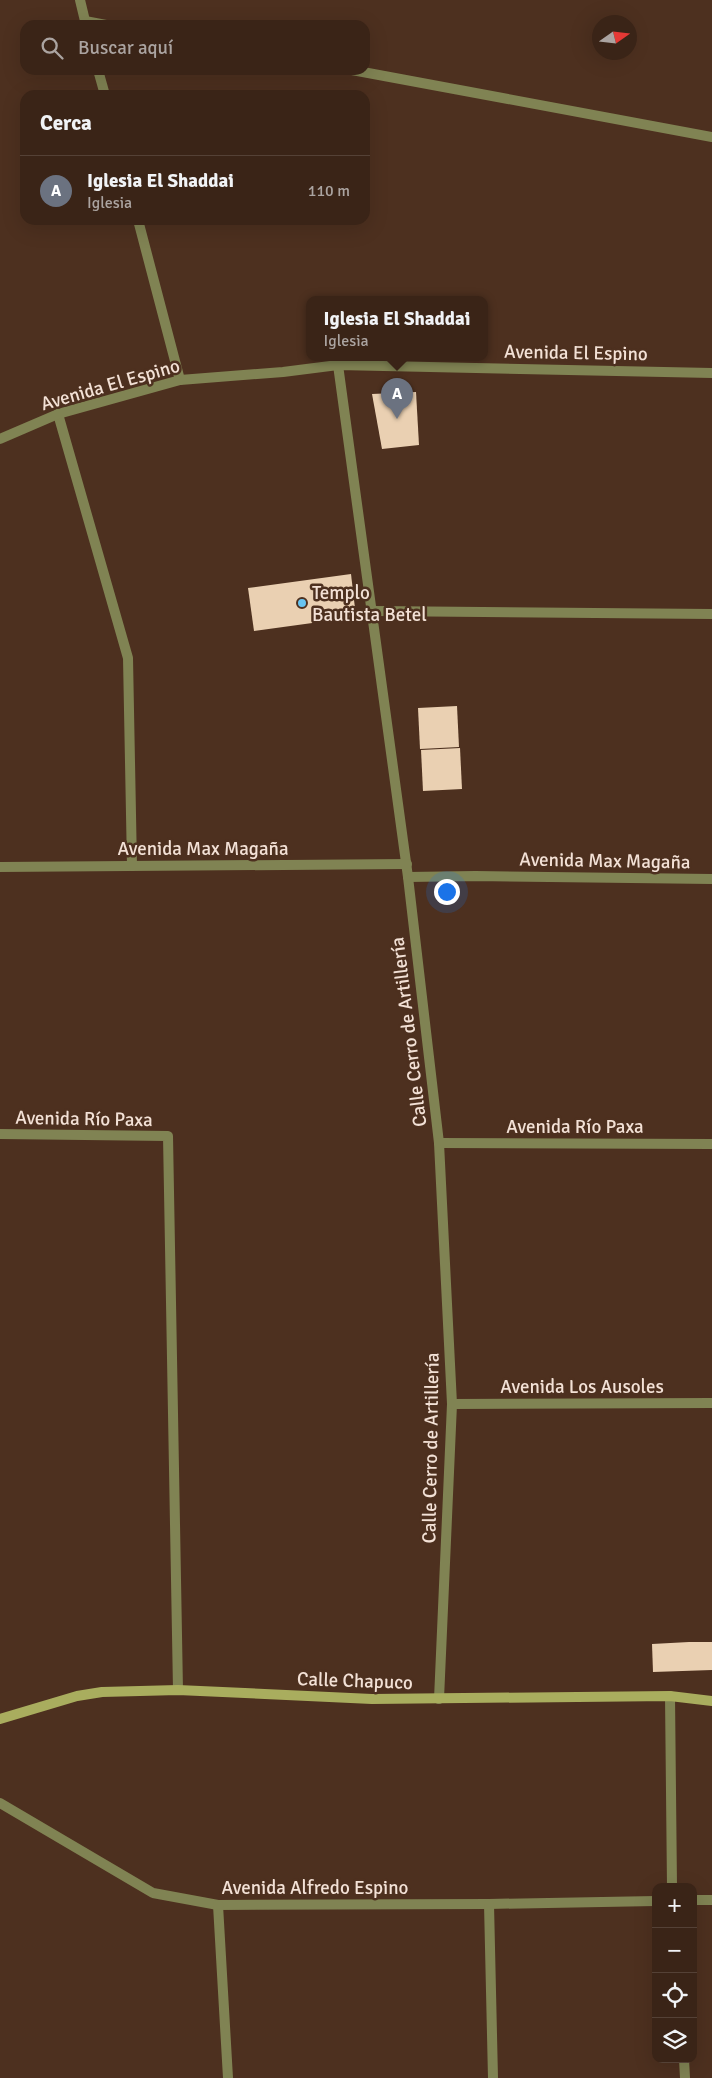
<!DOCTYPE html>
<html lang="es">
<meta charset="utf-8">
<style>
body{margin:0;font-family:Signika,sans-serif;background:#412c20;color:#f1f3f6}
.controls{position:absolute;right:15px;bottom:15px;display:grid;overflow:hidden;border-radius:10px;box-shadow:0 5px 20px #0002}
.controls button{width:45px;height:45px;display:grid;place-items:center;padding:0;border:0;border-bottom:1px solid #544136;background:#3a2417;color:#f1f3f6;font:25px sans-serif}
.compass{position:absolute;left:592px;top:15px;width:45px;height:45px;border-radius:50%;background:#3a2417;box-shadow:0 5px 20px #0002;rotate:76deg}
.you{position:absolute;left:446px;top:891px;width:18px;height:18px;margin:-12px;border:4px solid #fff;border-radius:50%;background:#1a73e8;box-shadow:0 0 0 8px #1a73e833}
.badge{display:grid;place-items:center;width:32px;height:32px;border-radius:50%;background:#68c4f0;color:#fff;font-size:16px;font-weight:700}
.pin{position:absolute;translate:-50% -41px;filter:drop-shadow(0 1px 2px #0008)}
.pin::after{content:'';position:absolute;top:26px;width:18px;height:15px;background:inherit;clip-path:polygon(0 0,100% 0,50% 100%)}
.popup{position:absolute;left:306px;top:296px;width:182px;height:65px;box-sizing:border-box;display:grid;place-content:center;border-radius:10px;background:#3a2417;filter:drop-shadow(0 1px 4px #0005);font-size:16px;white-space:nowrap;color:#aba4a1}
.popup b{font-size:19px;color:#f1f3f6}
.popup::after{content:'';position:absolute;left:50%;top:100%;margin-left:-10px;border:10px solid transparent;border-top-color:#3a2417}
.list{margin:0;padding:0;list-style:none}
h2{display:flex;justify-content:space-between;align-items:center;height:65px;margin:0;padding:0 20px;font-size:21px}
h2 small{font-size:16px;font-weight:400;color:#aba4a1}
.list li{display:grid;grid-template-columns:32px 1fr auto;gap:15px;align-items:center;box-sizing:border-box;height:70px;padding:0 20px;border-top:1px solid #544136}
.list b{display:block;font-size:19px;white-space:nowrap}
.list p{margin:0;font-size:16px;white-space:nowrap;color:#aba4a1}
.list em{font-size:16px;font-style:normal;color:#aba4a1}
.icon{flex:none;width:28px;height:28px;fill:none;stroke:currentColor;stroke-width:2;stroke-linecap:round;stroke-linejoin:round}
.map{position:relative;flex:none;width:712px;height:2078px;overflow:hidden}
.search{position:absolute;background:#3a2417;box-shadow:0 5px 20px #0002;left:20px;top:20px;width:350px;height:55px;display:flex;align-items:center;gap:12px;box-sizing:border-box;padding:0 18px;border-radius:15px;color:#aba4a1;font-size:19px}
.panel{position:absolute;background:#3a2417;box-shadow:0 5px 20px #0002;left:20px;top:90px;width:350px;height:135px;border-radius:15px}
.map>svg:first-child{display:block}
.building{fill:#ead0b2}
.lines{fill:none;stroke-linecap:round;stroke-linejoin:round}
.street{stroke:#808353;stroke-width:10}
.secondary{stroke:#a9ad5e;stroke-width:10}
.poi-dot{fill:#68c4f0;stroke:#4d301f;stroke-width:2}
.labels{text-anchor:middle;stroke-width:5;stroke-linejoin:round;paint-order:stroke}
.street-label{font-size:19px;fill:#f3e1d6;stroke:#4d301f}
.poi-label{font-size:19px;fill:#f3e1d6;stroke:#4d301f;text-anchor:start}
</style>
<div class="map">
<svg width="712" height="2078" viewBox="0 0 712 2078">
<rect width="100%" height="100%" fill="#4d301f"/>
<!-- building -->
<g class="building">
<path d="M416,392l3,53 -37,4 -10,-55z"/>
<path d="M351,574l5,43 -102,14 -6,-43z"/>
<path d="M457,706l2,41 -39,2 -2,-41z"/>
<path d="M460,748l2,41 -39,2 -2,-41z"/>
<path d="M689,1642h23v28l-59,2 -1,-28z"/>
</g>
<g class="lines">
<!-- street -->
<g class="street">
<path d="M80,0l6,25"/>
<path d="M85,21l21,4"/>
<path d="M98,70l7,25"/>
<path d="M352,70l360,67"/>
<path d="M138,220l42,160"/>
<path d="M338,365l70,512 31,266 13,261 -13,295"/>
<path d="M58,414l70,244 4,208"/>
<path d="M0,439l58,-25 122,-34 103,-8 55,-7 374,8"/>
<path d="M373,611l339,3"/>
<path d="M0,867l407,-3"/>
<path d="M408,877l67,-1 237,3"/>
<path d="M0,1134l168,2 10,554"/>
<path d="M439,1143l273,1"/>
<path d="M452,1404l260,-1"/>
<path d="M670,1696l2,191"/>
<path d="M0,1803l153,90 65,12 271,-1 167,-3"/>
<path d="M693,1900h19"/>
<path d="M489,1904l4,174"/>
<path d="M218,1905l10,173"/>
<path d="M684,2059l1,19"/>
</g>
<!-- secondary -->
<path class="secondary" d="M0,1719l77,-23 25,-4 76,-2 194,9 298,-3 42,5"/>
</g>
<!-- markers -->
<circle class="poi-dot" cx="302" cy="603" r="5"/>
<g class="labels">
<!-- street labels -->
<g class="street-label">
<text transform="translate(576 352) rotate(1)" y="7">Avenida El Espino</text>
<text transform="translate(110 384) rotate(-16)" y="7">Avenida El Espino</text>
<text x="203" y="855">Avenida Max Magaña</text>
<text transform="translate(605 860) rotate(1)" y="7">Avenida Max Magaña</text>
<text transform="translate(408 1032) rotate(-97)" y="7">Calle Cerro de Artillería</text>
<text transform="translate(84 1118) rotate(1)" y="7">Avenida Río Paxa</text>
<text x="575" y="1133">Avenida Río Paxa</text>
<text x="582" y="1393">Avenida Los Ausoles</text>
<text transform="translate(430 1448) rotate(-89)" y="7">Calle Cerro de Artillería</text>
<text transform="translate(355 1680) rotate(2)" y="7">Calle Chapuco</text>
<text x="315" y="1894">Avenida Alfredo Espino</text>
</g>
<!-- poi labels -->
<g class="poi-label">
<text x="312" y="599">Templo<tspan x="312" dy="22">Bautista Betel</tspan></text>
</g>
</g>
</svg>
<div class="controls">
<button>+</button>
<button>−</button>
<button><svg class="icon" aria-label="locate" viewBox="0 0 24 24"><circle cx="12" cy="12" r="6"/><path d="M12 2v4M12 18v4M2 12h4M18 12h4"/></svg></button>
<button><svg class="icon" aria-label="layers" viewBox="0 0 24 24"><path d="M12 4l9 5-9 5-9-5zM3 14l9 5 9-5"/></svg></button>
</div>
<svg class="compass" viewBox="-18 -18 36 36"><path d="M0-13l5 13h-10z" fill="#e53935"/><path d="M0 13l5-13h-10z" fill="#aba4a1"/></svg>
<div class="you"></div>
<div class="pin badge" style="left:397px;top:419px;background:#6b7280">A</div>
<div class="popup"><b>Iglesia El Shaddai</b>Iglesia</div>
<div class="search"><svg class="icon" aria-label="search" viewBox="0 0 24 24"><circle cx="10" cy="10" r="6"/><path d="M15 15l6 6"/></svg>Buscar aquí</div>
<section class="panel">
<h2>Cerca<small></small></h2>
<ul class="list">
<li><span class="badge" style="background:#6b7280">A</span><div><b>Iglesia El Shaddai</b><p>Iglesia</p></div><em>110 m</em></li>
</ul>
</section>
</div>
